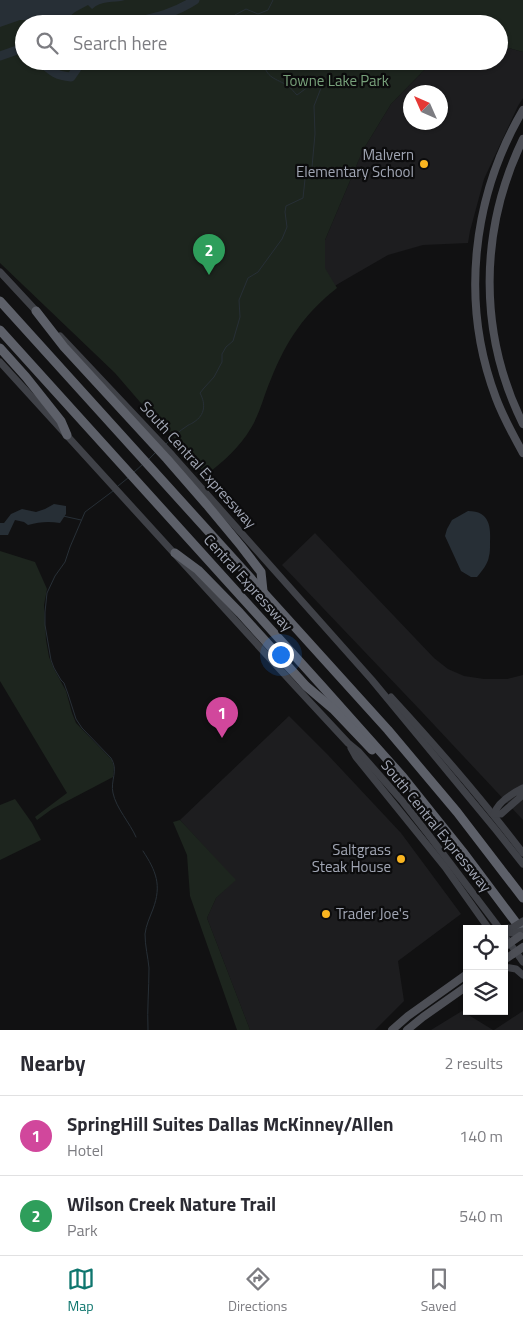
<!DOCTYPE html>
<style>
body{margin:0;font-family:"Titillium Web",sans-serif;background:#f7f7f7;color:#2b2b33}
.controls{position:absolute;right:15px;bottom:15px;display:grid;overflow:hidden;border-radius:0px;box-shadow:0 1px 4px #0004}
.controls button{width:45px;height:45px;display:grid;place-items:center;padding:0;border:0;border-bottom:1px solid #e1e1e2;background:#fff;color:#2b2b33;font:25px sans-serif}
.compass{position:absolute;left:403px;top:85px;width:45px;height:45px;border-radius:50%;background:#fff;box-shadow:0 1px 4px #0004;rotate:315deg}
.you{position:absolute;left:280px;top:654px;width:18px;height:18px;margin:-12px;border:4px solid #fff;border-radius:50%;background:#1a73e8;box-shadow:0 0 0 8px #1a73e833}
.badge{display:grid;place-items:center;width:32px;height:32px;border-radius:50%;background:#0f766e;color:#fff;font-size:16px;font-weight:700}
.pin{position:absolute;translate:-50% -41px;filter:drop-shadow(0 1px 2px #0008)}
.pin::after{content:'';position:absolute;top:26px;width:18px;height:15px;background:inherit;clip-path:polygon(0 0,100% 0,50% 100%)}
.list{margin:0;padding:0;list-style:none}
h2{display:flex;justify-content:space-between;align-items:center;height:65px;margin:0;padding:0 20px;font-size:21px}
h2 small{font-size:16px;font-weight:400;color:#7c7c81}
.list li{display:grid;grid-template-columns:32px 1fr auto;gap:15px;align-items:center;box-sizing:border-box;height:80px;padding:0 20px;border-top:1px solid #e1e1e2}
.list b{display:block;font-size:19px;white-space:nowrap}
.list p{margin:0;font-size:16px;white-space:nowrap;color:#7c7c81}
.list em{font-size:16px;font-style:normal;color:#7c7c81}
.icon{flex:none;width:28px;height:28px;fill:none;stroke:currentColor;stroke-width:2;stroke-linecap:round;stroke-linejoin:round}
.map{position:relative;flex:none;width:523px;height:1030px;overflow:hidden}
.search{position:absolute;background:#fff;box-shadow:0 1px 4px #0004;left:15px;right:15px;top:15px;height:55px;display:flex;align-items:center;gap:12px;box-sizing:border-box;padding:0 18px;border-radius:28px;color:#7c7c81;font-size:19px}
.sheet{height:225px;background:#fff}
nav{display:flex;justify-content:space-around;align-items:center;box-sizing:border-box;height:70px;border-top:1px solid #e1e1e2;background:#fff;font-size:14px;color:#7c7c81}
nav a{display:grid;justify-items:center;gap:2px}
nav .on{color:#0f766e}
.map>svg:first-child{display:block}
.built{fill:#1d1d1f;fill-rule:evenodd}
.green{fill:#1d251e}
.water{fill:#272f36}
.lines{fill:none;stroke-linecap:round;stroke-linejoin:round}
.stream{stroke:#272f36;stroke-width:1}
.river{stroke:#272f36;stroke-width:9}
.secondary{stroke:#3f4147;stroke-width:7}
.primary{stroke:#4d4f56;stroke-width:8}
.highway{stroke:#5d6069;stroke-width:9}
.secondary-bridge{stroke:#3f4147;stroke-width:7}
.primary-bridge{stroke:#4d4f56;stroke-width:8}
.poi-dot{fill:#fab520;stroke:#0c0c0d;stroke-width:2}
.labels{text-anchor:middle;stroke-width:4.5;stroke-linejoin:round;paint-order:stroke}
.park-label{font-size:15px;fill:#77a07a;stroke:#0c0c0d}
.poi-label{font-size:15px;fill:#a1a6b4;stroke:#0c0c0d;text-anchor:end}
.street-label{font-size:15px;fill:#a1a6b4;stroke:#0c0c0d}
</style>
<div class="map">
<svg width="523" height="1030" viewBox="0 0 523 1030">
<rect width="100%" height="100%" fill="#111112"/>
<!-- built -->
<g class="built">
<path d="M499,45l24,7v46l-5,8 -34,73 -14,52 -2,12 -45,2 -35,10 -45,26 -10,6 -8,-12v-35l38,-90 28,-46 42,-43h66zM410,92h30v30h-30z"/>
<path d="M315,533l119,125 14,11 16,7 20,3h23l16,-4v145l-101,-108 -140,-147z"/>
<path d="M289,716l39,39 73,78 60,81 -63,47 6,40 -29,29h-125l-43,-112 9,-20 19,-18 -55,-60z"/>
<path d="M462,1011l31,19h-62z"/>
<path d="M523,1011v19h-29z"/>
</g>
<!-- green -->
<g class="green">
<path d="M0,0h523v52l-24,-7v-21h-475v37h409l-42,43 -28,46 -38,90v28l12,20c-32,25 -51,53 -66,91 -7,16 -11,34 -20,49 -11,19 -28,34 -45,47l-47,-55 -19,-18 -25,-29 -115,-110z"/>
<path d="M0,551l35,11 12,27 -3,16 2,35 3,17 5,12 12,22 6,22 4,10 36,37 2,7 -1,10 -61,32 -15,11 -2,-3 32,-24 -67,-112z"/>
<path d="M15,799l17,24 9,17 -41,20v-55z"/>
<path d="M180,820l56,60 -20,18 -9,20 43,112h-13l-47,-134 -3,-41 -14,-33z"/>
</g>
<!-- water -->
<g class="water">
<path d="M0,0h125c-11,3 -24,0 -33,9l-4,-4 -13,7 -15,12 -33,-1 -2,-3h-5l-20,7z"/>
<path d="M54,504l12,2v8l-6,9c-12,-2 -21,-1 -32,2l-4,-3 -9,-2 -7,15h-8v-12h4l7,-9 11,-5 14,3 9,-3z"/>
<path d="M468,511c22,0 23,16 22,33 0,4 0,9 -1,12 -1,8 -7,15 -12,21h-6l-10,-6 -16,-35 2,-7 5,-9z"/>
</g>
<g class="lines">
<!-- stream -->
<g class="stream">
<path d="M232,24l3,-9 11,-6 12,5 10,-4 5,-10"/>
<path d="M165,445c7,-7 14,-14 22,-19 4,-3 3,-1 7,-4 11,-7 12,-18 6,-29l4,-5 10,-11 8,-15v-8l4,-7 7,-6 7,-24 -1,-17 9,-22 10,-6 24,-33 5,-12 -2,-15 1,-6 17,-8 2,-19 7,-12 3,-33 -1,-28 7,-18 -9,-4 -15,11c-3,-3 -6,-7 -9,-9 -12,-8 -22,-7 -25,-25"/>
<path d="M148,460l8,-8"/>
<path d="M133,473l10,-9"/>
<path d="M118,486l10,-8"/>
<path d="M113,491l-28,21 -15,35 -5,15 -10,14 -8,17 -2,19v13l6,35 3,8 7,12 3,3 4,11 8,25 6,9 29,30c8,12 -1,23 2,35 3,15 17,30 23,44"/>
<path d="M63,516l18,4"/>
<path d="M143,851c13,20 19,34 10,58 -3,8 -7,16 -8,25 0,12 3,23 4,34 0,21 -2,41 -1,62"/>
</g>
<!-- river -->
<g class="river">
<path d="M125,24c27,-6 47,-9 70,-24"/>
<path d="M0,56l20,-7 4,1"/>
<path d="M40,61c11,10 16,15 31,16l11,-16"/>
</g>
<!-- secondary -->
<g class="secondary">
<path d="M0,272l39,42"/>
<path d="M60,336l112,119 200,225 124,150 27,34"/>
<path d="M0,362l295,324 53,57 11,9 44,50 25,32 72,95"/>
<path d="M391,697c46,50 91,102 132,156"/>
<path d="M351,748l5,9 89,110 44,62"/>
<path d="M523,788c-12,6 -25,14 -29,26h7l22,-19"/>
<path d="M504,935l19,27"/>
<path d="M504,967l12,2 7,6"/>
</g>
<!-- primary -->
<g class="primary">
<path d="M523,110c-51,87 -63,193 -27,288 7,19 17,37 27,55"/>
<path d="M523,139c-44,91 -45,194 0,285"/>
<path d="M504,960l9,-6"/>
<path d="M392,1030l16,-14 59,-42"/>
<path d="M407,1030l16,-13 44,-31"/>
</g>
<!-- highway -->
<g class="highway">
<path d="M0,301l388,429 69,82 66,86"/>
<path d="M36,311l28,36 103,112 40,46 34,41 20,26 2,19"/>
<path d="M0,330l321,355 82,92 60,75 60,80"/>
<path d="M0,348l26,29 35,44 6,14"/>
<path d="M175,553l23,17 42,43 66,73 27,23 39,41"/>
</g>
<!-- secondary-bridge -->
<g class="secondary-bridge">
<path d="M496,929l16,-1 11,-7"/>
<path d="M504,932l8,1 11,-2"/>
</g>
<!-- primary-bridge -->
<g class="primary-bridge">
<path d="M507,945l13,-9"/>
<path d="M513,954l10,-7"/>
</g>
</g>
<!-- markers -->
<g class="poi-dot">
<circle cx="424" cy="164" r="5"/>
<circle cx="401" cy="859" r="5"/>
<circle cx="326" cy="914" r="5"/>
</g>
<g class="labels">
<!-- park labels -->
<g class="park-label">
<text x="336" y="86">Towne Lake Park</text>
</g>
<!-- poi labels -->
<g class="poi-label">
<text x="414" y="160">Malvern<tspan x="414" dy="17">Elementary School</tspan></text>
<text x="391" y="855">Saltgrass<tspan x="391" dy="17">Steak House</tspan></text>
<text x="336" y="919" text-anchor="start">Trader Joe's</text>
</g>
<!-- street labels -->
<g class="street-label">
<text transform="translate(198 465) rotate(48)" y="5">South Central Expressway</text>
<text transform="translate(248 583) rotate(48)" y="5">Central Expressway</text>
<text transform="translate(436 826) rotate(51)" y="5">South Central Expressway</text>
</g>
</g>
</svg>
<div class="controls">
<button><svg class="icon" aria-label="locate" viewBox="0 0 24 24"><circle cx="12" cy="12" r="6"/><path d="M12 2v4M12 18v4M2 12h4M18 12h4"/></svg></button>
<button><svg class="icon" aria-label="layers" viewBox="0 0 24 24"><path d="M12 4l9 5-9 5-9-5zM3 14l9 5 9-5"/></svg></button>
</div>
<svg class="compass" viewBox="-18 -18 36 36"><path d="M0-13l5 13h-10z" fill="#e53935"/><path d="M0 13l5-13h-10z" fill="#7c7c81"/></svg>
<div class="you"></div>
<div class="pin badge" style="left:222px;top:738px;background:#d1479c">1</div>
<div class="pin badge" style="left:209px;top:275px;background:#2e9e5b">2</div>
<div class="search"><svg class="icon" aria-label="search" viewBox="0 0 24 24"><circle cx="10" cy="10" r="6"/><path d="M15 15l6 6"/></svg>Search here</div>
</div>
<section class="sheet">
<h2>Nearby<small>2 results</small></h2>
<ul class="list">
<li><span class="badge" style="background:#d1479c">1</span><div><b>SpringHill Suites Dallas McKinney/Allen</b><p>Hotel</p></div><em>140 m</em></li>
<li><span class="badge" style="background:#2e9e5b">2</span><div><b>Wilson Creek Nature Trail</b><p>Park</p></div><em>540 m</em></li>
</ul>
</section>
<nav>
<a class="on"><svg class="icon" aria-label="map" viewBox="0 0 24 24"><path d="M3 6l6-2 6 2 6-2v14l-6 2-6-2-6 2zM9 4v14M15 6v14"/></svg>Map</a>
<a><svg class="icon" aria-label="directions" viewBox="0 0 24 24"><path d="M12 3l9 9-9 9-9-9zM9 14v-3h6M13 9l2 2-2 2"/></svg>Directions</a>
<a><svg class="icon" aria-label="saved" viewBox="0 0 24 24"><path d="M7 4h10v16l-5-4-5 4z"/></svg>Saved</a>
</nav>
